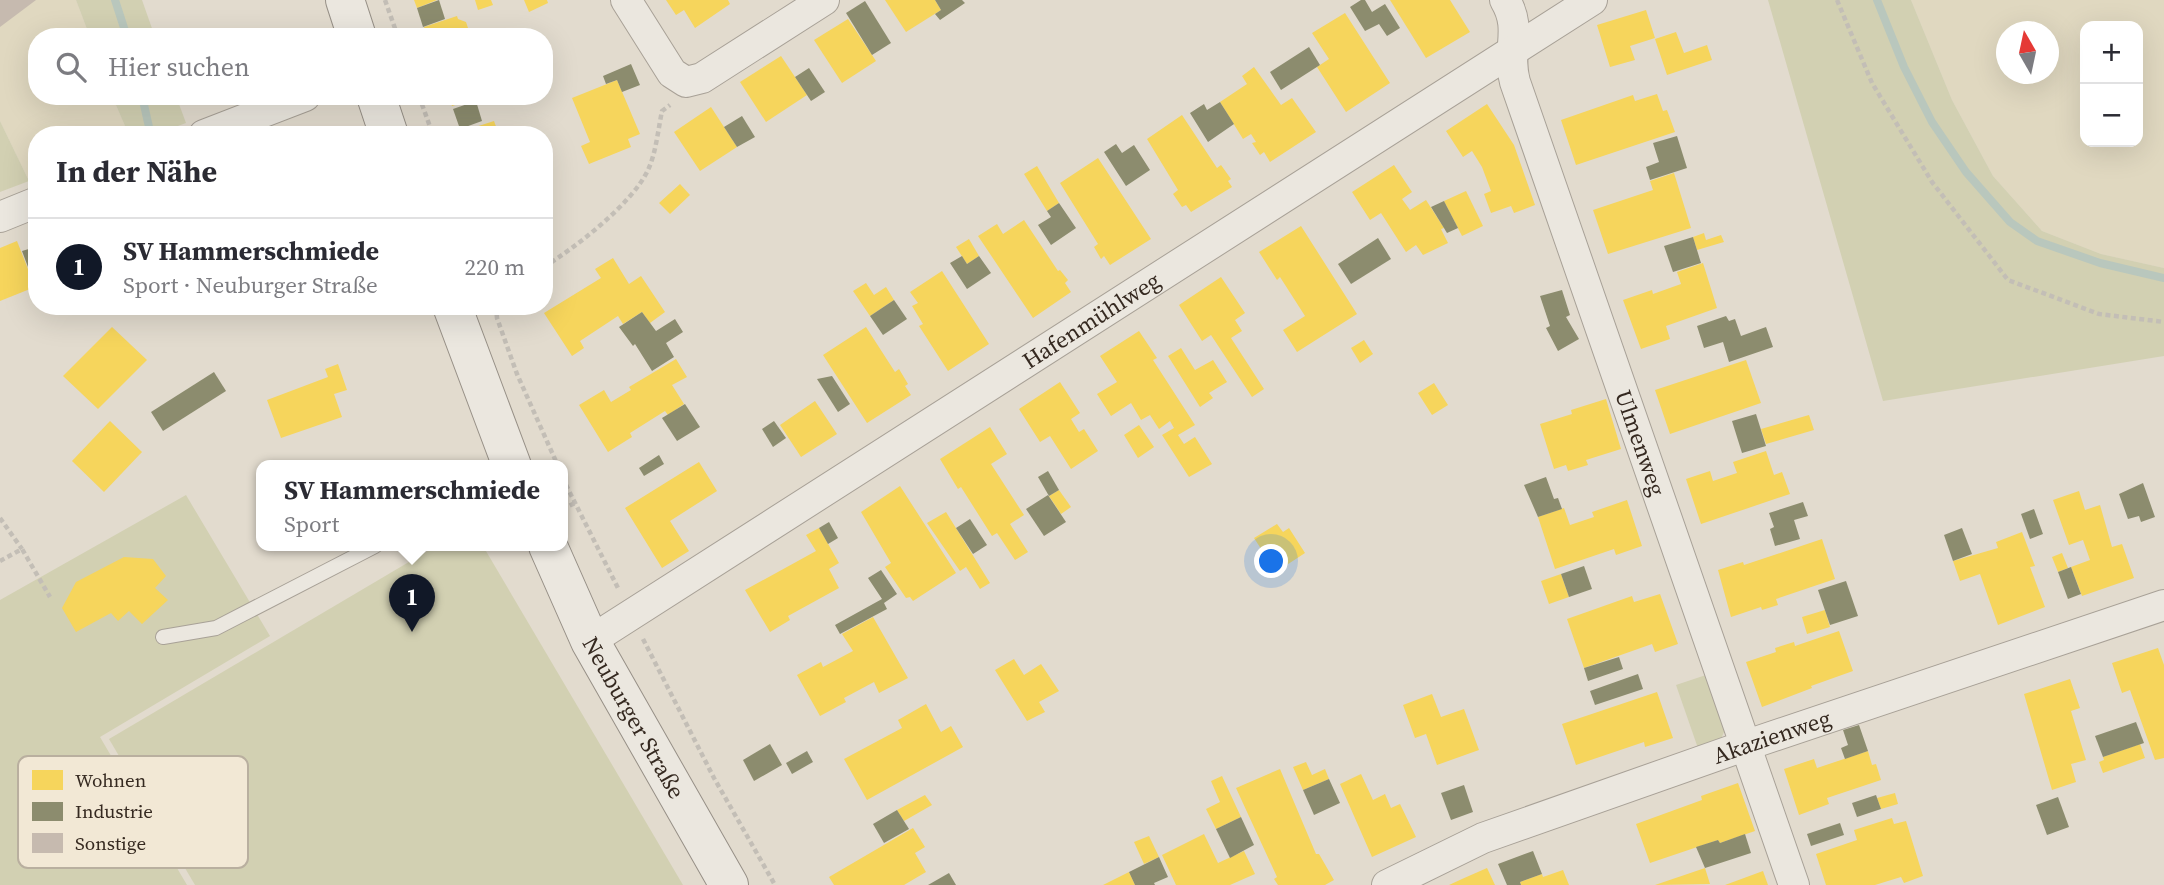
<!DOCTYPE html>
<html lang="de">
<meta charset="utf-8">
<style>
body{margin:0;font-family:"Source Serif 4",serif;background:#f7f7f7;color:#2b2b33}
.controls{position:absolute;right:21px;top:21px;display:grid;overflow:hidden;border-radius:14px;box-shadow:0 7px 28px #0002}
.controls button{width:63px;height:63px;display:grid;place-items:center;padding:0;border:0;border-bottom:2px solid #e1e1e2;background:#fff;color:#2b2b33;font:35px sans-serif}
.compass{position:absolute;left:1996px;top:21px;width:63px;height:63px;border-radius:50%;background:#fff;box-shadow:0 7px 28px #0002;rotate:351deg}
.you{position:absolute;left:1272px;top:562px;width:24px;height:24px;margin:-18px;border:5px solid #fff;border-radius:50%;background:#1a73e8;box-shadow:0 0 0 10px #1a73e833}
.badge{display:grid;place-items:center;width:46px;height:46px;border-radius:50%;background:#111827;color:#fff;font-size:23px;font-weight:700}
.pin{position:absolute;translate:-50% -58px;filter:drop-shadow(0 2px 4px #0008)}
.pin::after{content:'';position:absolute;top:37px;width:24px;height:21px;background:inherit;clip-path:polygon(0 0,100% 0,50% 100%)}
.popup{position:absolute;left:256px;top:460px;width:312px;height:91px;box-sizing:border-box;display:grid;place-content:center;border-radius:14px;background:#fff;filter:drop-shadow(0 2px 5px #0005);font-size:23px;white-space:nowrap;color:#7c7c81}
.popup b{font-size:26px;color:#2b2b33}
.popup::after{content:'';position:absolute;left:50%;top:100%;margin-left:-14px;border:14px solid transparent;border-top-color:#fff}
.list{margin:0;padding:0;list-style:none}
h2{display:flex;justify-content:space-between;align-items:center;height:91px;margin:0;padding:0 28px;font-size:30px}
h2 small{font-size:23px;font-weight:400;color:#7c7c81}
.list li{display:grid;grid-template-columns:46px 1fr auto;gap:21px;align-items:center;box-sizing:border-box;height:98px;padding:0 28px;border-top:2px solid #e1e1e2}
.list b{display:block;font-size:26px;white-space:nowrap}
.list p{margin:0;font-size:23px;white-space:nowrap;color:#7c7c81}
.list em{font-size:23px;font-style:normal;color:#7c7c81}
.icon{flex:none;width:38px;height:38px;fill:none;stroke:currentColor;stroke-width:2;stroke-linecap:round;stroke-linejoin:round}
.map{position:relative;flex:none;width:2164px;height:885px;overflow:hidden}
.search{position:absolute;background:#fff;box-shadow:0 7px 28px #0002;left:28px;top:28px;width:525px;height:77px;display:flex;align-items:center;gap:18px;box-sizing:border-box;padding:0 24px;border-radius:28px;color:#7c7c81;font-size:26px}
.panel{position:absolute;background:#fff;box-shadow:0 7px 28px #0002;left:28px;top:126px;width:525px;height:189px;border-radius:28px}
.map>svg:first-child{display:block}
.farmland{fill:#e0d8c0;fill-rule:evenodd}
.green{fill:#d2d0b2}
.homes{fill:#f6d55c}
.industry{fill:#8c8c6e}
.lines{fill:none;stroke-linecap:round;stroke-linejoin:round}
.stream{stroke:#b9c7bd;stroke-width:8}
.building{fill:#c6baaf}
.lane-casing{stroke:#a8a197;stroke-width:16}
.street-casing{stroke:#a8a197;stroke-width:32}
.secondary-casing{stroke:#979087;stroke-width:40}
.path{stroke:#c3beb6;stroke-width:4.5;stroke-dasharray:5 3.5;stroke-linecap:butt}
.lane{stroke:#ebe7df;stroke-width:14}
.street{stroke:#ebe7df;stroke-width:30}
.secondary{stroke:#ebe7df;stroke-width:38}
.labels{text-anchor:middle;stroke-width:7;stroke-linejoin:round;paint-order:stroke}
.street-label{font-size:23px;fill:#352920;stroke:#f2e8d5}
.key{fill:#f2e8d5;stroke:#b9af9f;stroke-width:2}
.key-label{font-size:19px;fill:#352920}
</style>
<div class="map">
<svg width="2164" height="885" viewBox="0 0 2164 885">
<rect width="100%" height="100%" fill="#e2dbce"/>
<!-- farmland -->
<g class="farmland">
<path d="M0,0h76l14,37h-53v59h75l17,39h-92v43l-8,3 -29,-60z"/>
<path d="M1911,0h253v268l-63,-14 -59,-23 -49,-55 -41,-76zM2085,26h53v116h-53zM2007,32h41v42h-41z"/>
</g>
<!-- green -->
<g class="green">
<path d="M76,0h66l13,37h-65z"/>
<path d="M1768,0h143l41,100 41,76 49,55 59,23 63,14v88l-281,45z"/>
<path d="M112,96h64l10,27 -33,12h-24z"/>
<path d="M0,121l29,60 -29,11z"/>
<path d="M186,495l84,141 -170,101 87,148h-187v-285z"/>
<path d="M436,546h47l200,339h-488l-86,-146z"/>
<path d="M1709,674l18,51 -6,14 -21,15 -24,-69z"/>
</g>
<!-- homes -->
<g class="homes">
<path d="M414,0h23l-20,8z"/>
<path d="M475,0h16l2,5 -15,5z"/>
<path d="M524,0h23l1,3 -19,9z"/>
<path d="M666,0h62l2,4 -35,24 -11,-18 -8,5z"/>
<path d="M885,0h50l6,10 -35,22z"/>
<path d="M1390,0h60l20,32 -44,26z"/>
<path d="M1646,10l9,28 -25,8 5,14 -25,7 -13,-42z"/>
<path d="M1345,13l45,70 -44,29 -29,-45 12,-8 -17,-26z"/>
<path d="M457,16l1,3 8,3 5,15h-44l-3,-10z"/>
<path d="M848,19l28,42 -34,22 -28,-43z"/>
<path d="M1676,32l8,21 23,-8 5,15 -45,15 -12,-36z"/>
<path d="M781,56l26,39 -41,27 -26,-40z"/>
<path d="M1254,67l27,38 11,-7 24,34 -46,30 -6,-10 -4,3 -8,-12 4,-1 -5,-8 -8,5 -23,-37 27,-18 -5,-8z"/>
<path d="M617,80l23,54 -12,5 3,8 -42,17 -8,-18 9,-4 -18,-44z"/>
<path d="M1657,94l6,17 4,-1 8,22 -99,33 -15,-45 72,-25 2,6z"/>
<path d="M448,96h31l1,1 -28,9z"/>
<path d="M1487,104l27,41 21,60 -21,8 -3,-7 -20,7 -7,-19 7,-3 -9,-24 -10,-16 -9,6 -17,-26z"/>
<path d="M711,107l26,40 -37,24 -26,-39z"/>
<path d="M1182,115l35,53 4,-3 10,14 -3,2 4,6 -41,25 -5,-7 -4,2 -9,-13 5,-4 -31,-51z"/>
<path d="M494,121l5,14h-38l-1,-3z"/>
<path d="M1098,158l53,81 -41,26 -6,-9 -3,3 -7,-12 4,-3 -38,-61z"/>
<path d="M1394,165l18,27 -10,7 8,11 16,-10 18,28 -3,1 7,14 -25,12 -7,-10 -10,7 -25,-39 -11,7 -18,-28z"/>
<path d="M1037,166l22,37 -12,8 -23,-37z"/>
<path d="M1674,173l17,55 -83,26 -15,-44 60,-20 -3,-9z"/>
<path d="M680,184l10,11 -20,19 -11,-11z"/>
<path d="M1466,191l17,35 -21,10 -18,-35z"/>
<path d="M1024,220l34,51 2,-1 8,10 -3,3 6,9 -38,26 -55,-82 19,-12 6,10z"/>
<path d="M1301,226l56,88 -60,38 -14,-22 22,-14 -25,-39 -3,3 -18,-28z"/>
<path d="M1704,233l2,7 15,-5 3,7 -27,8 -4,-13z"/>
<path d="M969,239l10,17 -12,8 -11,-17z"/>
<path d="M17,241l18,46 -35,14v-53z"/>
<path d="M613,258l16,26 12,-8 24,36 -15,11 -8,-11 -19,12 -5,-8 -38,25 4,7 -12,8 -28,-43 57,-35 -6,-9z"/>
<path d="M1703,263l14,45 -51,18 4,13 -29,10 -18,-49 29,-10 1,4 28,-10 -4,-12z"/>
<path d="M942,271l47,73 -41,27 -29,-45 4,-2 -11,-18 6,-3 -8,-11z"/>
<path d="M1221,277l24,36 -10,7 7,11 -11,7 33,51 -12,8 -41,-62 -9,6 -23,-36z"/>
<path d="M866,283l8,12 12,-8 8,13 -24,16 -17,-25z"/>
<path d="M295,306h25v1l-22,8z"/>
<path d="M112,327l35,33 -49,49 -35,-33z"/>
<path d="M866,327l29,45 4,-3 9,15 -3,2 6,9 -44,28 -44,-68z"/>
<path d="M1139,331l18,27 -4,2 42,65 -17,10 6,9 11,-7 17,27 -23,13 -27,-42 12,-7 -4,-7 -11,8 -9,-14 -9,5 -10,-17 -20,13 -14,-22 20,-12 -17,-26z"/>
<path d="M1364,340l9,14 -13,9 -9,-15z"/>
<path d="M1181,348l14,22 18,-10 14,22 -18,11 4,5 -13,9 -32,-51z"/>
<path d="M676,359l11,18 -15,8 12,19 -16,11 -3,-4 -35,22 2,4 -24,15 -29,-47 25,-15 7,12 20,-12 -2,-3z"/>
<path d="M1746,360l15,43 -91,31 -15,-44z"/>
<path d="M338,364l9,26 -13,4 8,23 -61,21 -14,-38 61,-23 -3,-8z"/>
<path d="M1060,382l20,31 -9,6 8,13 5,-3 14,22 -27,18 -21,-33 -10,6 -21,-33z"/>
<path d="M1434,383l14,22 -16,10 -14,-22z"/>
<path d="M1606,399l15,50 -35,11 2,5 -20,6 -2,-6 -12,4 -14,-45 32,-10 -1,-4z"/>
<path d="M815,401l22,33 -36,23 -21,-32z"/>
<path d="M1809,415l5,15 -48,14 -5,-15z"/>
<path d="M110,421l32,31 -38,40 -32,-31z"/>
<path d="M1139,425l15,22 -16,11 -14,-23z"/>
<path d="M990,427l17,27 -16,10 33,51 -14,9 18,28 -13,8 -18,-27 -5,3 -31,-49 -3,2 -18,-30z"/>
<path d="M1766,451l8,24 8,-3 8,22 -89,30 -15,-45 24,-8 3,10 24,-8 -4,-11z"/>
<path d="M699,462l18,29 -47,30 19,30 -27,17 -37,-60z"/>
<path d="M900,486l56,87 -43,28 -3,-4 -4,1 -21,-31 6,-4 -30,-51z"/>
<path d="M1059,490l12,17 -10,7 -12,-18z"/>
<path d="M2079,491l6,19 15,-5 12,42 10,-3 12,34 -52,18 -11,-29 19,-7 -7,-20 -14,5 -16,-45z"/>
<path d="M1627,500l15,46 -26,9 -2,-6 -59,20 -17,-52 26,-9 6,17 24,-8 -2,-5z"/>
<path d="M946,512l44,71 -10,6 -14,-22 -6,4 -33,-48z"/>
<path d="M1277,524l6,8 6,-4 16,25 -29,19 -22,-34z"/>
<path d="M819,528l20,35 -10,6 10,19 -51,28 2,4 -20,12 -25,-42 71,-39 -10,-16z"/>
<path d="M2022,532l13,34 -5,1 15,40 -47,18 -18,-51 -20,7 -7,-20 45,-13 -2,-6z"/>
<path d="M1822,539l13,40 -59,20 2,6 -16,5 -1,-3 -30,10 -13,-47 25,-8 1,3z"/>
<path d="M2062,553l6,15 -10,4 -6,-15z"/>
<path d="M124,557l29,2 13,17 -11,12 13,12 -26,24 -13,-13 -11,10 -7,-8 -35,19 -14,-24 14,-26z"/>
<path d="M1561,574l8,23 -20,7 -8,-23z"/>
<path d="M1660,594l18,50 -23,8 -3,-8 -68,24 -17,-49 65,-23 2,6z"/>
<path d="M1825,610l5,17 -23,7 -5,-17z"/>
<path d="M873,617l35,61 -29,15 -5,-11 -30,16 2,4 -26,14 -23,-41 24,-13 2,5 30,-16 -11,-17z"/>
<path d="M1839,631l14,40 -42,15 1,2 -50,19 -16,-45 30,-10 -1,-4 19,-6 1,4z"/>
<path d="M2158,648l6,17v93l-9,2 -25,-70 -8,3 -10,-30z"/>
<path d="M1014,659l10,16 17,-11 18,27 -20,11 6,10 -18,9 -32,-51z"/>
<path d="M2070,679l10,29 -9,3 15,49 -15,4 5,18 -24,8 -28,-96z"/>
<path d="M1657,692l16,46 -28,9 -1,-5 -68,23 -14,-41z"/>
<path d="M1432,694l9,23 23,-8 15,41 -42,15 -11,-31 -11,4 -12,-33z"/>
<path d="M926,704l15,28 10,-6 12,21 -96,53 -23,-41 58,-31 -4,-8z"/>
<path d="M2140,744l5,14 -42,15 -4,-11 5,-2 -1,-3z"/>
<path d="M1868,751l4,14 4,-1 5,16 -54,18 2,6 -30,11 -15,-46 30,-10 3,9z"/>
<path d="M1306,762l6,13 13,-6 4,10 -26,11 -10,-23z"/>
<path d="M1280,769l36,85h3l15,26 -9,5h-47l-4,-6 3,-2 -41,-89z"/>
<path d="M1361,774l12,26 12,-6 6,14 9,-4 16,33 -44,20 -32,-73z"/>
<path d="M1222,776l19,41 -25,12 -10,-20 14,-7 -9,-21z"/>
<path d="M1738,783l17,48 -35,12 -2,-3 -68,23 -14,-39 66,-24 -1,-4z"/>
<path d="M1895,793l3,11 -17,5 -4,-11z"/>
<path d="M925,795l7,10 -28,16 -7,-11z"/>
<path d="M1892,818l2,6 12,-3 17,55 -19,7 -3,-6 -26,8h-49l-10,-31 41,-14 -3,-10z"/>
<path d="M913,828l12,19 -10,6 11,19 -22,13h-70l-5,-8z"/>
<path d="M1204,834l14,29 26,-12 11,23 -25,11h-54l-14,-30z"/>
<path d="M1149,836l10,21 -15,7 -10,-22z"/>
<path d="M1487,868l8,17h-46l13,-6z"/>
<path d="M1705,868l5,16 -55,1z"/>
<path d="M1563,870l6,15h-48l-1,-3 22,-8 1,3z"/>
<path d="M1763,871l5,14h-43z"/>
<path d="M1129,872l6,13h-32z"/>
</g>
<!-- industry -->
<g class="industry">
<path d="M439,0l6,19 -22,8 -6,-19z"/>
<path d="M935,0h27l3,3 -25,17 -5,-6 6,-4z"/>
<path d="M1361,0h4l7,12 13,-8 15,24 -13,8 -8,-12 -14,7 -15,-24z"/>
<path d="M865,1l26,42 -19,12 -26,-42z"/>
<path d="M1309,47l11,18 -39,25 -11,-18z"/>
<path d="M631,64l9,21 -18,7 -5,-12 -11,4 -3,-8z"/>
<path d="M809,68l16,24 -14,9 -16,-24z"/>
<path d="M476,101l6,20 -22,8 -7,-20z"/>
<path d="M1220,102l14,22 -26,18 -18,-29 14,-9 3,6z"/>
<path d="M742,116l13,21 -18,10 -13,-20z"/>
<path d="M348,126l5,9h-23z"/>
<path d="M1677,136l10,32 -37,12 -4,-13 13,-5 -6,-19z"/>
<path d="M1116,144l6,9 12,-8 16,25 -24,16 -22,-34z"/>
<path d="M1444,201l14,27 -11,5 -16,-26z"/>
<path d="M1059,203l17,25 -25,17 -13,-20 13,-8 -4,-6z"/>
<path d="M1693,237l8,26 -28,9 -9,-26z"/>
<path d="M1378,238l13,21 -40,25 -13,-20z"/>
<path d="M32,248l5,11v14l-6,2 -9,-24z"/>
<path d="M962,256l5,8 12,-8 12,17 -24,16 -17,-26z"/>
<path d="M544,277l8,11 -8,5z"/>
<path d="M1562,290l8,25 -4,2 13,22 -21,12 -12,-23 4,-2 -10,-30z"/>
<path d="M894,300l13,19 -24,16 -13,-19z"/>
<path d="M642,312l14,19 19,-12 8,13 -17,11 8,14 -22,14 -17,-27 -2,2 -14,-19z"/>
<path d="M1726,316l3,5 6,-2 6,17 25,-9 7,20 -44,15 -6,-20 -19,6 -7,-22z"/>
<path d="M214,372l12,19 -63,40 -12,-19z"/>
<path d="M832,376l18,28 -12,8 -21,-33z"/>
<path d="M685,404l15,23 -23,14 -15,-23z"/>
<path d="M1756,414l10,32 -24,7 -10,-32z"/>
<path d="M774,421l12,17 -13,9 -11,-18z"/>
<path d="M659,455l5,9 -20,12 -5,-8z"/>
<path d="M1048,471l11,19 -10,6 -11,-19z"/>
<path d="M1546,477l8,22 4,-1 4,11 -24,8 -14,-32z"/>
<path d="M2143,483l12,34 -14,5 -2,-6 -11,3 -9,-25z"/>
<path d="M1048,495l18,27 -22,14 -18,-27z"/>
<path d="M1803,502l5,14 -14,4 6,19 -25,7 -5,-17 4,-2 -5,-14z"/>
<path d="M2034,509l9,25 -13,5 -9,-25z"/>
<path d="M970,519l17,26 -14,9 -17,-26z"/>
<path d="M829,522l9,16 -10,6 -9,-16z"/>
<path d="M1962,528l10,26 -19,7 -9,-26z"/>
<path d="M1584,566l8,23 -23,8 -8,-23z"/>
<path d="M2071,567l10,27 -13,5 -10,-27z"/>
<path d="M881,570l16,24 -13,9 3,6 -47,25 -5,-9 47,-26 -14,-21z"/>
<path d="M1846,581l12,35 -28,9 -12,-35z"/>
<path d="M1619,657l4,12 -35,12 -4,-13z"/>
<path d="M1638,674l5,15 -48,16 -5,-14z"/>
<path d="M2136,722l8,21 -41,14 -8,-21z"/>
<path d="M1859,725l9,26 -23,8 -4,-11 7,-3 -5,-15z"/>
<path d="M770,744l12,21 -28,16 -11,-21z"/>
<path d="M807,751l6,11 -21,12 -6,-11z"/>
<path d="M1329,779l11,24 -26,12 -11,-25z"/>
<path d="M1464,785l9,27 -22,8 -10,-27z"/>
<path d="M1876,795l5,14 -24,8 -5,-14z"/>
<path d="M2058,797l11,30 -22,8 -11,-30z"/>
<path d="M897,810l12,19 -25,14 -11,-19z"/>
<path d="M1241,817l13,28 -24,13 -14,-29z"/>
<path d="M1840,823l4,12 -33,11 -4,-12z"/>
<path d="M1745,834l6,19 -46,15 -9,-21 22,-7 2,3z"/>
<path d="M1533,851l9,23 -22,8 1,3h-14l-9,-21z"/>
<path d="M1159,857l9,20 -14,6 1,2h-20l-6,-13z"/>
<path d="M949,873l7,12h-28z"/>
</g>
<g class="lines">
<!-- stream -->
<g class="stream">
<path d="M115,0l12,37"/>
<path d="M1877,0l27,67 28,55 34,50 44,50 27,19 63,22 64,15"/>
<path d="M142,96l7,31"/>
</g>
</g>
<!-- building -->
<path class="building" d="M0,0h36l-36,27z"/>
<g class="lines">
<!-- lane casing -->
<g class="lane-casing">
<path id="lane" d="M163,637l53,-9 159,-82"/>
</g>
<!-- street casing -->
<g class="street-casing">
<g id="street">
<path d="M626,0l46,73 14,9 16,-4 122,-78"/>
<path id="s1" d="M1505,0c18,30 1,49 10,82l279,803"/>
<path d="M204,135l101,-39"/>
<path d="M0,217l37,-15"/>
<path id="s2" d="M590,641l1002,-641"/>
<path id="s3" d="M1387,885l96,-47 264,-93 417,-140"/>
</g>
</g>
<!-- secondary casing -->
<g class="secondary-casing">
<g id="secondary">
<path d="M345,0l12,37"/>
<path d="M376,96l13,39"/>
<path d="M452,306l60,160"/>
<path id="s4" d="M548,546l42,95 139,244"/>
</g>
</g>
<!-- path -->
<g class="path">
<path d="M385,0l13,37"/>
<path d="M1837,0l35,83 60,99 76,98 91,34 65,8"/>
<path d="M419,96l14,39"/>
<path d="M544,267c32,-20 88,-63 104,-97 8,-17 10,-40 14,-59l8,-6"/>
<path d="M496,306l1,12 20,56 41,92"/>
<path d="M562,477l57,113"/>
<path d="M562,509l13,-6"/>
<path d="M0,518l22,31"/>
<path d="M0,561l22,-12 28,48"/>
<path d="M643,639l71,139 61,107"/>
</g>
<!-- lane -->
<use href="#lane" class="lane"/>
<!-- street -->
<use href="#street" class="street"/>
<!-- secondary -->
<use href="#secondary" class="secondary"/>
</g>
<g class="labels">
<!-- street labels -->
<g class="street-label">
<text dy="8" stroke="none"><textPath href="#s2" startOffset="595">Hafenmühlweg</textPath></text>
<text dy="8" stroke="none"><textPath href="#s1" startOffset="466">Ulmenweg</textPath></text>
<text dy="8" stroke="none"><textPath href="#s4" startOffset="192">Neuburger Straße</textPath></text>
<text dy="8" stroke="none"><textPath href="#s3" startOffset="413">Akazienweg</textPath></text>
</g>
</g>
<!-- legend -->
<rect x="18" y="756" width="230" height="112" rx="10" class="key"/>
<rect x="32" y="770" width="31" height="20" fill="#f6d55c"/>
<rect x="32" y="802" width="31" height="19" fill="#8c8c6e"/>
<rect x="32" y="833" width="31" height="20" fill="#c6baaf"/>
<g class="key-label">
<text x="75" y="787">Wohnen</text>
<text x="75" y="818">Industrie</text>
<text x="75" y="850">Sonstige</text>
</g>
</svg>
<div class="controls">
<button>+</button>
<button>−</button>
</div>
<svg class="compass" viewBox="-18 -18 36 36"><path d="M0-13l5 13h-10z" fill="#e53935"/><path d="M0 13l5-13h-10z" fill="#7c7c81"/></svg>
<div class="you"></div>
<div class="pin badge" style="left:412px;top:632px">1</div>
<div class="popup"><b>SV Hammerschmiede</b>Sport</div>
<div class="search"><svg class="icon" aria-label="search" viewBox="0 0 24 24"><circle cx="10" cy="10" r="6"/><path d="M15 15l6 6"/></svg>Hier suchen</div>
<section class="panel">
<h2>In der Nähe<small></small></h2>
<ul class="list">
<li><span class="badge">1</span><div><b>SV Hammerschmiede</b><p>Sport · Neuburger Straße</p></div><em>220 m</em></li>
</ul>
</section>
</div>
